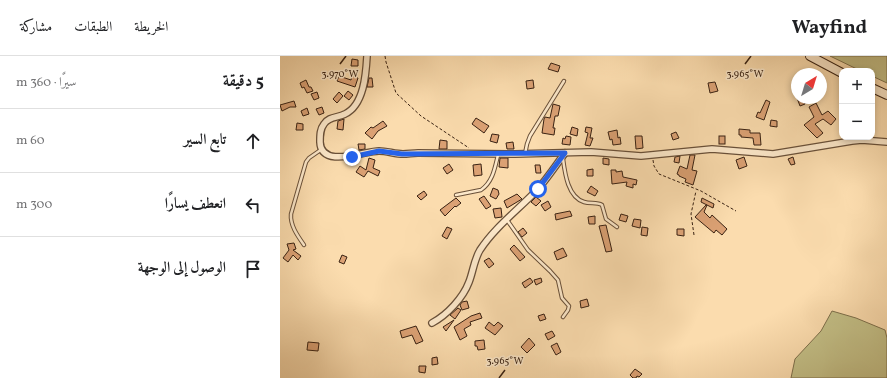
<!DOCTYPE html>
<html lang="ar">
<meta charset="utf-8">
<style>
body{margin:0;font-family:Vollkorn,Amiri,serif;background:#f6f6f6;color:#202124;direction:rtl}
.controls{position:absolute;right:12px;top:12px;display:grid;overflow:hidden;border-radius:8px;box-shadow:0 2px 6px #0003}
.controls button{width:36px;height:36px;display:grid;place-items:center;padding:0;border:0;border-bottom:1px solid #e0e0e0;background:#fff;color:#202124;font:20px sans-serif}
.compass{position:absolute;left:511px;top:12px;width:36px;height:36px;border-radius:50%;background:#fff;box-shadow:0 2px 6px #0003;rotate:38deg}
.stop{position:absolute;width:12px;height:12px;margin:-9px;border:3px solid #2563eb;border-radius:50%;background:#fff}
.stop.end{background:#2563eb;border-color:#fff;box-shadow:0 1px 4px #0008}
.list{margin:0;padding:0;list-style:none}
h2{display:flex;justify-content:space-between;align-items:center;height:52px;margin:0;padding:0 16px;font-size:17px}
h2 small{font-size:13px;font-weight:400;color:#757577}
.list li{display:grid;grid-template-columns:26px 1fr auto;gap:12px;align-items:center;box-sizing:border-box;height:64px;padding:0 16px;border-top:1px solid #e0e0e0}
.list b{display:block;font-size:15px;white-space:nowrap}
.list em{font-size:13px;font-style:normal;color:#757577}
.icon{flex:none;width:22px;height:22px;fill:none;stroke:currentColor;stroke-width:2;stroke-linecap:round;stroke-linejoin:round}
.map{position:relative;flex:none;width:607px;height:322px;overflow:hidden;direction:ltr}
header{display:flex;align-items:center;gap:24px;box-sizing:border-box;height:56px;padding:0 20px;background:#fff;border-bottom:1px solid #e0e0e0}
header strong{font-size:19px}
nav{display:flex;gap:22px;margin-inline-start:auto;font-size:14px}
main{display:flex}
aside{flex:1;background:#fff}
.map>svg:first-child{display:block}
.green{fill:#c3bf87;stroke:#7e704c}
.building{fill:#dba174;stroke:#382112}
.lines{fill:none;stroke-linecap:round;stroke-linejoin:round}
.lane-casing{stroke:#695039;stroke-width:4.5}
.street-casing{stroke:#695039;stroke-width:8}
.secondary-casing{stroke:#382112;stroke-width:10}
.path{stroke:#382112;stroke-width:1;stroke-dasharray:3 2;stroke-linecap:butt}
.lane{stroke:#fce8ca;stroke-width:2.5}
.street{stroke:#fce8ca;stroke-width:5.5}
.secondary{stroke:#fce8ca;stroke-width:8}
.route{stroke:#2563eb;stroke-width:5}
.ticks{fill:none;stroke:#382112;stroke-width:1.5}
.ticks-label{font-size:10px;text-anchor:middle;fill:#382112;stroke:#fce8ca;stroke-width:3;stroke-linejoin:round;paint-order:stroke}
</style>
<header>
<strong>Wayfind</strong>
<nav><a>الخريطة</a><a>الطبقات</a><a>مشاركة</a></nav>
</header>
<main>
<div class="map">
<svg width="607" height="322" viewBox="0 0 607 322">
<rect width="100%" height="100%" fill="#fbdcae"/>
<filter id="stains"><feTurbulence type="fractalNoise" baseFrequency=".005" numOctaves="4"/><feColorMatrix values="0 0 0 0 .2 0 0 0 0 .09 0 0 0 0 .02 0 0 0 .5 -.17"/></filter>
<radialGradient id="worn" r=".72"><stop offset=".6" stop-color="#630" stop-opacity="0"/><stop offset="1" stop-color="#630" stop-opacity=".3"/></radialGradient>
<!-- green -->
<g class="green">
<path d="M550,0h57v27l-15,-7v-5h-11z"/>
<path d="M552,255l24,7 29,12 2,8v40h-96l4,-19 26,-28z"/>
</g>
<!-- building -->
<g class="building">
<path d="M72,3l6,1v6h-7z"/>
<path d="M271,7l9,3 -2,6 -10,-3z"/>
<path d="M59,20l12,4 1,-4 6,2 -3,9 -18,-6z"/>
<path d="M89,22h3l1,9h-6z"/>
<path d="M26,24l3,7h2l2,4 -6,2 -3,-6 -2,1 -2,-5z"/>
<path d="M253,24l1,8 -7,1 -1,-8z"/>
<path d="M435,26l3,9 -8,2 -2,-10z"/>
<path d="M68,35l5,4 -4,5 -5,-4z"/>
<path d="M37,36l2,6 -5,2 -3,-6z"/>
<path d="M59,36l4,4 -6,7 -4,-4z"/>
<path d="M517,42h6l2,6 -5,2z"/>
<path d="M486,44l4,2 -6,18 -8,-3 2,-5 2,1z"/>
<path d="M14,45l2,6h-6l-8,4 -2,-6z"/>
<path d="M536,47l6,12 6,-4 8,8 -5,6 -8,-6 -8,5 8,9 -6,5 -13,-13 10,-8 -5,-10z"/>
<path d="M273,48l7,2 -2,10h-3l-2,12h2l-1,7 -12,-2 2,-14 1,-2 5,1z"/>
<path d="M42,51l2,6 -5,2 -3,-6z"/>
<path d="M27,52l2,6 -6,2 -2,-5z"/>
<path d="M196,62l13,8 -5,7 -12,-9z"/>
<path d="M64,63l-1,11 -6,-1 1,-8z"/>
<path d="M491,64l6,1v6l-7,-1z"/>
<path d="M103,65l4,5 -9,5 -6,8 -7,-6 6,-6 2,1z"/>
<path d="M17,67l6,1v6h-7z"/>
<path d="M292,71l6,2 -1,7 -7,-2z"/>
<path d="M306,71l6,1 -2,10h3l-3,8 -5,-1 3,-12 -3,-1z"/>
<path d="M459,73l11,1v3h10l1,12h-7l-1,-7 -12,-1v-2h-2z"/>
<path d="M337,74l1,8 2,-1 1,7 -8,1 -1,-6 -2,1 -2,-8z"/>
<path d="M396,76l3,6 -6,2 -2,-6z"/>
<path d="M212,78l7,1 -2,8 -7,-2z"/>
<path d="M286,80l5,1 -1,8 -8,-1 1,-6 2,1z"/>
<path d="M355,80h7l1,12 -7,1z"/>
<rect x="439" y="80" width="6" height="8"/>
<path d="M160,84l7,1v8h-8z"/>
<path d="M233,86l1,7h-7l-1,-6z"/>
<path d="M78,88h7v5l-6,1z"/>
<path d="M410,99h5l-3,15 5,1 -4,14 -8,-3 1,-3 -7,-3v-1l-2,-1 3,-8 7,3z"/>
<path d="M400,100l-1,7 -5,-1 1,-5z"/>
<path d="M464,101l3,9 -8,3 -3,-9z"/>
<path d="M513,101l2,7 -4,1 -3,-6z"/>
<path d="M89,102l6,2 -2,8 7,3 -2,5 -10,-5 -4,6 -8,-5 4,-6 6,4z"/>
<path d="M220,102h8v10l-9,-1z"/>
<path d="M323,102l6,1v6l-6,-1z"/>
<path d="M169,108l4,6 -6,4 -4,-6z"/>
<path d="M201,108l1,11 -8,1 -1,-11z"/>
<path d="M255,109h5l1,8h-5z"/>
<path d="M313,113v7h-6v-6z"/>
<path d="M331,114h5v2l6,-1 1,6 14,3 -1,5 -3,-1v4l-7,-2 1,-4 -15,2z"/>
<path d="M311,130l7,5 -3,5 -8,-4z"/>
<path d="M213,132l5,2 1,4 -3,5 -6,-3z"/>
<path d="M144,135l3,4 -6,5 -4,-4z"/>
<path d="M237,138l5,5 -15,9 -3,-7z"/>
<path d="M204,140l7,10 -5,3 -7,-10z"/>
<path d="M256,141l5,4 -5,5 -5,-4z"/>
<path d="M176,142l5,5 -5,4 -1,-1 -10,10 -5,-6z"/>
<path d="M422,142l12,6 -1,4 -12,-6z"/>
<path d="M268,145l3,6 -6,4 -4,-6z"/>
<path d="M426,149h1l-3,7 6,6 2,-3 15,14 -5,6 -6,-5 -2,3 -19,-16z"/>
<path d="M221,152l1,9 -7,1 -2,-9z"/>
<path d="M290,155l2,5 -16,4 -1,-6z"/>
<path d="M341,158l7,2 -2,6 -7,-2z"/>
<path d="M315,160v8h-6l-1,-7z"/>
<path d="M354,163l7,1 -1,8 -8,-2z"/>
<path d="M326,169l6,26 -6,1 -7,-26z"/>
<path d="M167,171l5,2 -5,10 -5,-3z"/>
<path d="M362,171l6,1 -1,8 -6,-1z"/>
<path d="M243,172l4,5 -5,4 -4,-5z"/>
<path d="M397,173h7v7l-7,-1z"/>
<path d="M14,187l2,6 -3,1 8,6 -3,4 -5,-5 -5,7 -5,-4 6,-8 -2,-6z"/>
<path d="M234,189l11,12 -5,4 -10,-12z"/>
<path d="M283,192l4,8 -10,4 -3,-8z"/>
<path d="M62,199l5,2 -3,7 -5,-2z"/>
<path d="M209,202l5,6 -5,4 -5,-7z"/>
<path d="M250,222l3,4 -8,6 -3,-5z"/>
<path d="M261,222l1,4 -6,3 -2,-5z"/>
<path d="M307,243l2,7 -8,2 -1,-7z"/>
<path d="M187,245l2,7 -7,2 -2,-5 2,-3z"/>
<path d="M178,252l3,2 -6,9 -5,-4z"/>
<path d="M200,257l2,5 -12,4 1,3 -7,4 3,7 -7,4 -6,-13 17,-11z"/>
<path d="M264,258l2,5 -6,2 -2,-5z"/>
<path d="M174,264l-8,11 -3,-4z"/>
<path d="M209,266l5,4 4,-4 5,4 -8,9 -10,-7z"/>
<path d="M136,270l7,15 -7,3 -4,-9 -10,3 -2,-7z"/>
<path d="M272,275l3,5 -7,4 -3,-6z"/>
<path d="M249,282l6,7 -8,8 -6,-6z"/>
<path d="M204,284l1,9 -7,1 -1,-4h-2v-5z"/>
<path d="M28,286l11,1 -1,8 -11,-1z"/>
<path d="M277,287l4,9 -5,3 -5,-9z"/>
<path d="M157,301l1,7 -6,1v-7z"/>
<path d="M139,310h7l-1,7 -6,-1z"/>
<path d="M355,313l7,5 -3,3 -2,-1 -1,2h-3l-3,-3z"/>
</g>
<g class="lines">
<!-- lane casing -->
<g class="lane-casing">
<g id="lane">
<path d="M245,98l2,-10 3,-8 34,-55"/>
<path d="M283,103c2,15 5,38 21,43 6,2 13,0 18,3l4,14 11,8"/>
<path d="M176,139l25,-5c12,-8 14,-23 17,-35"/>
<path d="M227,164l21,30 22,21 8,9 4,18 7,8 -1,4 -5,7"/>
<path d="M24,189c-7,-10 -14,-20 -13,-31l15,-52 3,-4 13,-9"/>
</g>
</g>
<!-- street casing -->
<g class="street-casing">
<g id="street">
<path d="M87,0c-1,18 -3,49 -22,58 -7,4 -16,2 -21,10 -4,5 -4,11 -4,18 1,27 44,9 59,9 8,0 16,3 24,3 5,0 10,-1 15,-1l97,1 76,-2 50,4 71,-7 61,5 79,-13 10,-1 25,2"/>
<path d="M152,267c15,-8 31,-25 37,-41 4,-10 5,-22 11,-32 15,-23 38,-40 57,-60 10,-11 19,-25 28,-37"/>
</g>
</g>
<!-- secondary casing -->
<g class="secondary-casing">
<g id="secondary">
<path d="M530,0l32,17"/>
<path d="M592,32l15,7"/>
</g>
</g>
<!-- path -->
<g class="path">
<path d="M105,0l1,6 10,31 25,23 48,32"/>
<path d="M373,104l1,6 5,8 42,17 35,20"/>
<path d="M414,179l-3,-21 5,-23"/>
</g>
<!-- lane -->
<use href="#lane" class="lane"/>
<!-- street -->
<use href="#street" class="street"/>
<!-- secondary -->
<use href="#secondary" class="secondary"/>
</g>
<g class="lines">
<!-- route -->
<path class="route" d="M72,101l27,-6 23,3 163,-1 -27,36"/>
</g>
<!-- ticks -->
<path class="ticks" d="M60,8l6,-8M465,8l6,-8M219,322l6,-8"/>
<g class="ticks-label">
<text x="60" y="21">3.970°W</text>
<text x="465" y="21">3.965°W</text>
<text x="225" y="308">3.965°W</text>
</g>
<rect width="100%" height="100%" filter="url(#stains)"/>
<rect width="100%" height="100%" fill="url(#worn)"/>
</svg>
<div class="controls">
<button>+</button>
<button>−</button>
</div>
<svg class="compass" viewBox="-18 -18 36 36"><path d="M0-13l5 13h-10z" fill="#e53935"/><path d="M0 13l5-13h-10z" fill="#757577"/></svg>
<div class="stop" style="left:258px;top:133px"></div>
<div class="stop end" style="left:72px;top:101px"></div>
</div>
<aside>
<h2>5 دقيقة<small>سيرًا · 360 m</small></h2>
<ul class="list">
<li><svg class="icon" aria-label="ahead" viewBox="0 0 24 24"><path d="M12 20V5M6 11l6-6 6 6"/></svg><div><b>تابع السير</b></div><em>60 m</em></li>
<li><svg class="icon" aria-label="left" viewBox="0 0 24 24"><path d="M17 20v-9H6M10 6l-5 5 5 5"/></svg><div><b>انعطف يسارًا</b></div><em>300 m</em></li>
<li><svg class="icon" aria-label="arrive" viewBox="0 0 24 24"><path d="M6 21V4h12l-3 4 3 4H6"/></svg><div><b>الوصول إلى الوجهة</b></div></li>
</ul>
</aside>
</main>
